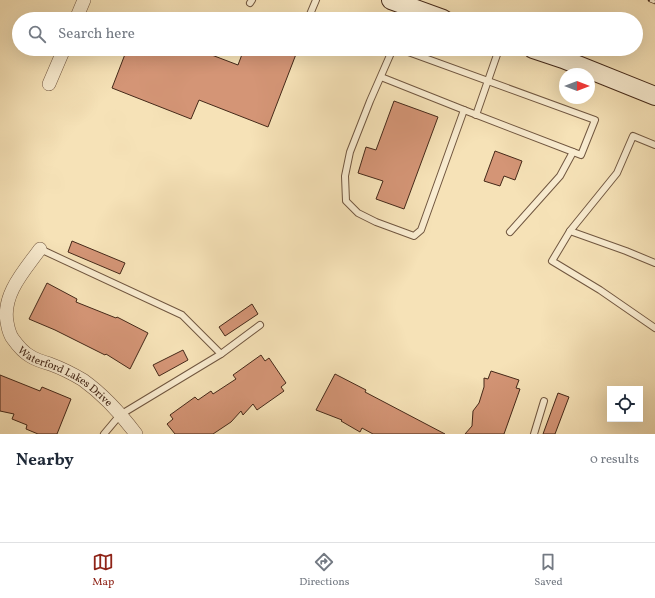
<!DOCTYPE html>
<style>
body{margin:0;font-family:Vollkorn,serif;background:#f2f2f3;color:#1f2937}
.controls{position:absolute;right:12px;bottom:12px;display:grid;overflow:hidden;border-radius:0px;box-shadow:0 4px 16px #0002}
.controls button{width:36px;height:36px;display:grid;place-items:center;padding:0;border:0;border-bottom:1px solid #e0e1e3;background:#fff;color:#1f2937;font:20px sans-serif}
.compass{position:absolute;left:559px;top:68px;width:36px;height:36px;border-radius:50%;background:#fff;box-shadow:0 4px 16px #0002;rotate:90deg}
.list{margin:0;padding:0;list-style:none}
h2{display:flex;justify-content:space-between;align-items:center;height:52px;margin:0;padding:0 16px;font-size:17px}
h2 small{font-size:13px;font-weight:400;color:#747a83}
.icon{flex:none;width:22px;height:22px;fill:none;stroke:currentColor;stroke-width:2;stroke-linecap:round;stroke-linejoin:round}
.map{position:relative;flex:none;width:655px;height:434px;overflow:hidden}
.search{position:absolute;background:#fff;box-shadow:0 4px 16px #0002;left:12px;right:12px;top:12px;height:44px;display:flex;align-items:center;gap:10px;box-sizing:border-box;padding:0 14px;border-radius:22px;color:#747a83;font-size:15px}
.sheet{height:108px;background:#fff}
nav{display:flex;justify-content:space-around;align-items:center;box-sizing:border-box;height:56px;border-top:1px solid #e0e1e3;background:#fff;font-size:11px;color:#747a83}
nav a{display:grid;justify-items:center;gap:2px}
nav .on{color:#8f2418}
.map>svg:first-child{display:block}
.building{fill:#d49576;stroke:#452919}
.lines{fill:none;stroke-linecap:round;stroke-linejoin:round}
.lane-casing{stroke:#715740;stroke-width:8}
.street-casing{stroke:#715740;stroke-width:14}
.secondary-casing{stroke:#452919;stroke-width:20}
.lane{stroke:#f9ecd0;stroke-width:6}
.street{stroke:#f9ecd0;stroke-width:13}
.secondary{stroke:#f9ecd0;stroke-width:18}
.rail-casing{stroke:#452919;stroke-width:4.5}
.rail{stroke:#f9ecd0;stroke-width:3;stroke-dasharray:9;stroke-linecap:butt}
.labels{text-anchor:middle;stroke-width:3;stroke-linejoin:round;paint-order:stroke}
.street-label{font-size:11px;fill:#452919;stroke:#f9ecd0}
</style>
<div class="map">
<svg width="655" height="434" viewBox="0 0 655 434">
<rect width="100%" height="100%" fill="#f6e2b7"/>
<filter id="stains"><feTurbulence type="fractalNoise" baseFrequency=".005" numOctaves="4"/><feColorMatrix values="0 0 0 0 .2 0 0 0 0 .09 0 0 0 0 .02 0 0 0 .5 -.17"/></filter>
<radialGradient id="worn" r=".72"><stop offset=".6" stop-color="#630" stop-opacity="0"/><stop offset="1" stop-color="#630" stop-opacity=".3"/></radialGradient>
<!-- building -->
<g class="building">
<path d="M127,49h69l42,16 6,-16h54l-30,78 -69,-27 -8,19 -79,-31z"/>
<path d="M394,101l44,16 -34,92 -28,-10 7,-18 -25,-8 8,-26 10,3z"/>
<path d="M495,151l27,10 -7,19 -11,-4 -4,10 -16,-5z"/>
<path d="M72,241l53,22 -5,11 -52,-22z"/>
<path d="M47,283l30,16 -1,3 40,16 1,-1 31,16 -18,36 -24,-15 -1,1 -50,-25 -26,-11z"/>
<path d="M252,304l6,10 -33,22 -6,-9z"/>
<path d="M183,350l5,10 -29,16 -6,-11z"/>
<path d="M261,355l4,6 4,-3 17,25 -5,4 3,4 -27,19 -4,-6 -10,11 -2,-4 -10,11 -18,12h-38l-8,-10 6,-5 -3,-4 25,-18 3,3 13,-9 2,3 23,-15 -3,-4z"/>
<path d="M491,371l28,9 -3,8 4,1 -16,45h-39l7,-8 1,-15 6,-8 5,-16v-9l4,1z"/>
<path d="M335,374l31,16 -1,2 80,42h-72l-11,-6 -2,4 -19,-11 1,-1 -26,-10z"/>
<path d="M0,375l40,16 2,-4 29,12 -14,35h-19l-12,-5 1,-4 -15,-6 2,-5 -14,-3z"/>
<path d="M558,393l11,4 -14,37h-12z"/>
</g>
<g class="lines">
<!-- lane casing -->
<g class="lane-casing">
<g id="lane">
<path d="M250,3l2,-3"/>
<path d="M308,19l8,-19"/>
<path d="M400,49l195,71 -14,35 -117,-45"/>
<path d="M381,77l83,33 -43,120 -7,6 -38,-14 -18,-9 -12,-12 -1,-25 5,-24 20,-51 21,-48 3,-4"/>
<path d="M476,115l23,-66"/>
<path d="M570,231l47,-58 16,-37 22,9"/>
<path d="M510,232l50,-56 13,-24"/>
<path d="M40,249l142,66 39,39"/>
<path d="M655,263l-29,-12 -56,-20 -18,30 48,29 55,38"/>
<path d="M104,434l16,-19 101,-61 39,-29"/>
<path d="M534,434l10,-33"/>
</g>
</g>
<!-- street casing -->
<g class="street-casing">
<g id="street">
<path d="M76,19l8,-19"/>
<path d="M49,84l15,-35"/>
<path id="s1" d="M40,249c-15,21 -38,45 -33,73 1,6 2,12 6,17 5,7 10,13 17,17 6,4 13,6 20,8 11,4 23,10 33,16 21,15 38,34 53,54"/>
</g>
</g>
<!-- secondary casing -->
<g class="secondary-casing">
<g id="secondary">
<path d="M391,0l52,19"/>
<path d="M533,49l30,10 92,37"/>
</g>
</g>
<!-- lane -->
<use href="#lane" class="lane"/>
<!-- street -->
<use href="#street" class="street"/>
<!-- secondary -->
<use href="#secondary" class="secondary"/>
<!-- rail casing -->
<g class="rail-casing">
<path id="rail" d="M650,0l5,2"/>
</g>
<!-- rail -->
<use href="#rail" class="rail"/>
</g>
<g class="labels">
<!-- street labels -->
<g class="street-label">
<text dy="4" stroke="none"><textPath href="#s1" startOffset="166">Waterford Lakes Drive</textPath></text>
</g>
</g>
<rect width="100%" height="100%" filter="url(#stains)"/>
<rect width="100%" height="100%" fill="url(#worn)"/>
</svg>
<div class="controls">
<button><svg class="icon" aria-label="locate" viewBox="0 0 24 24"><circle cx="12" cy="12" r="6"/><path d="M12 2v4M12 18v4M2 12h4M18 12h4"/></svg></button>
</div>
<svg class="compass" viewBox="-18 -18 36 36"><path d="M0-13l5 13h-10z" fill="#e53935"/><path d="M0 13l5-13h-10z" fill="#747a83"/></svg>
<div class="search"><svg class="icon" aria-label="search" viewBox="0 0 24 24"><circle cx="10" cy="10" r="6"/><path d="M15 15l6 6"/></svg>Search here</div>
</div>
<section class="sheet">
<h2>Nearby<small>0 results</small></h2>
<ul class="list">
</ul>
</section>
<nav>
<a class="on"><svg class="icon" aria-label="map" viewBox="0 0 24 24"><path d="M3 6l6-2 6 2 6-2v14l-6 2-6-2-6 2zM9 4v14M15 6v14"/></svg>Map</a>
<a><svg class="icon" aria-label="directions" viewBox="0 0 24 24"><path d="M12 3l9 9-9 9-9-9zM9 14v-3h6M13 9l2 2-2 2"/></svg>Directions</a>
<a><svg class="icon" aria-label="saved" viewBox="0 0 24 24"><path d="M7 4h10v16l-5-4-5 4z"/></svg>Saved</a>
</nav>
